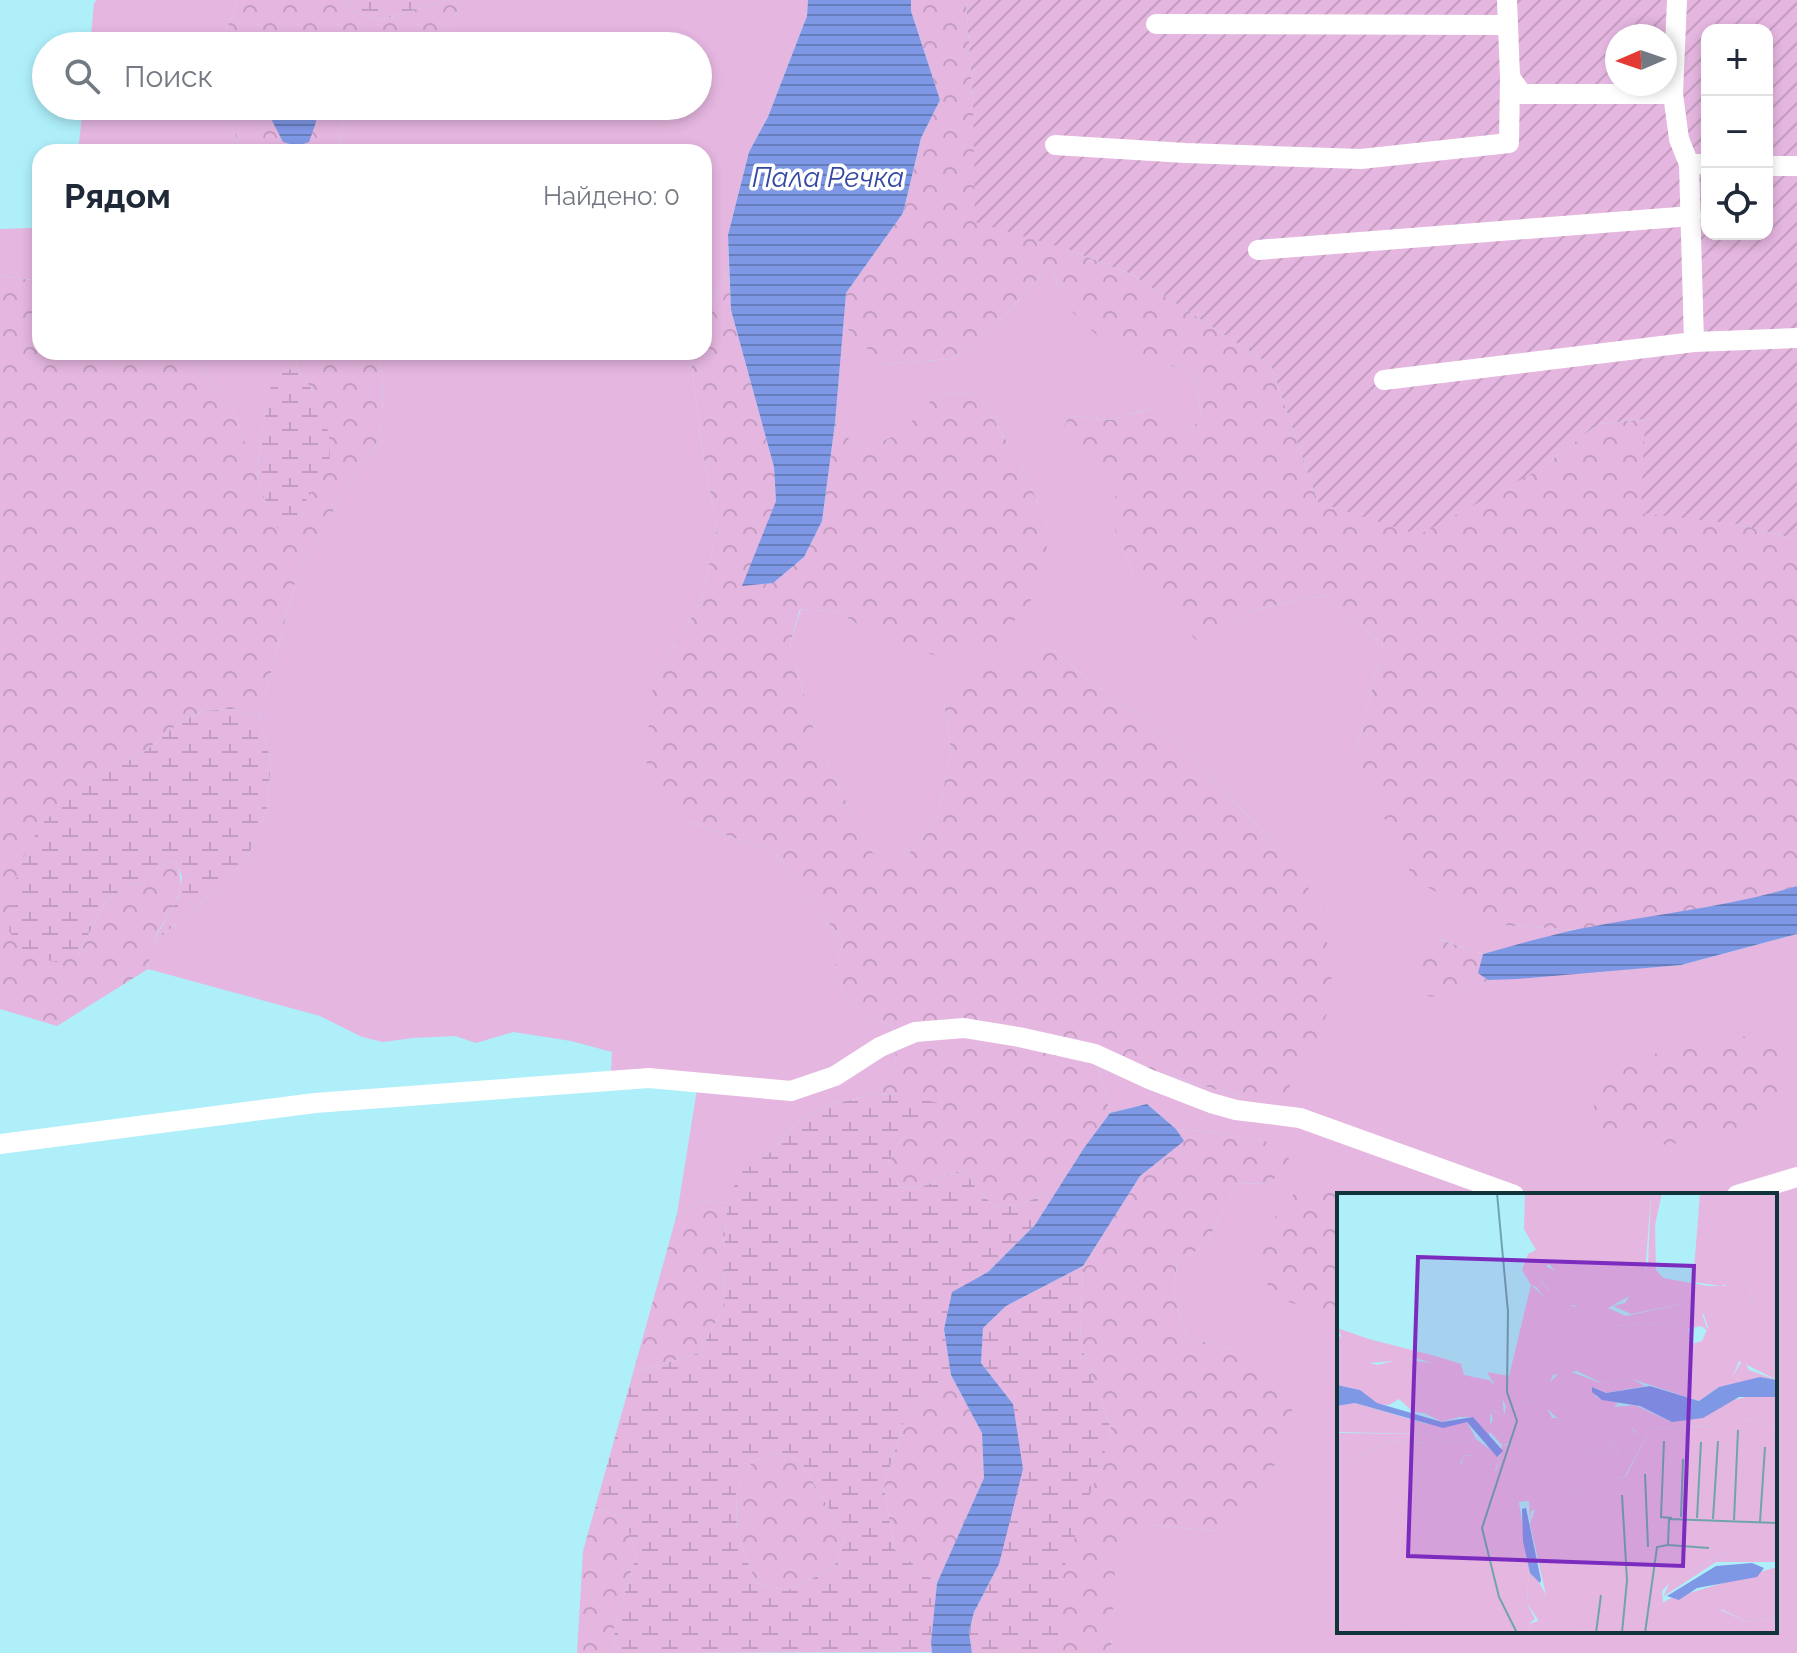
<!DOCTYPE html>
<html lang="ru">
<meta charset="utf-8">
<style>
body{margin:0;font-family:Raleway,sans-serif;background:#f2f2f3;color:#1f2937}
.controls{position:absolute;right:24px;top:24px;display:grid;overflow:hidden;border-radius:16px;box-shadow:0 4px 12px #0003}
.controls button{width:72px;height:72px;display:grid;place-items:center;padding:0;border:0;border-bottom:2px solid #e0e1e3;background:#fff;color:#1f2937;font:40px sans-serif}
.compass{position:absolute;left:1605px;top:24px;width:72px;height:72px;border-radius:50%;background:#fff;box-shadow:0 4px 12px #0003;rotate:268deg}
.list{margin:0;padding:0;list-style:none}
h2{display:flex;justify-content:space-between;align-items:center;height:104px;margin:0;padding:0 32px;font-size:34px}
h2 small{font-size:26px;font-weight:400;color:#747a83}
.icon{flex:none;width:44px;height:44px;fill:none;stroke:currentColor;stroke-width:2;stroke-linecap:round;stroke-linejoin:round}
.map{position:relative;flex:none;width:1797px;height:1653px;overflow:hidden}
.search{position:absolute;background:#fff;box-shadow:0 4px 12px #0003;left:32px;top:32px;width:680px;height:88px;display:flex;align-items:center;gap:20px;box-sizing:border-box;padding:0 28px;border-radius:44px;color:#747a83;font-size:30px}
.panel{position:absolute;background:#fff;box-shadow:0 4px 12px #0003;left:32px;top:144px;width:680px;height:216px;border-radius:24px}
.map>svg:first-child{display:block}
.grass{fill:#e5b6e0;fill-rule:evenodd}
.forest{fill:url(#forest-crowns)}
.wetland{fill:url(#wetland-marsh);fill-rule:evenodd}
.garden{fill:url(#garden-furrows);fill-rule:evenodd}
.water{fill:url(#water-rules)}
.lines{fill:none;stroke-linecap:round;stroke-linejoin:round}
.minor{stroke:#fff;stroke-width:20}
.labels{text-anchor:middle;stroke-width:7;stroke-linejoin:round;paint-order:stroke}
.water-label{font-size:28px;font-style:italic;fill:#3448a4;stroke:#fff}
.inset-road{fill:none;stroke:#6fa4ad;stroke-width:2}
.view{fill:#7b2cbf;fill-opacity:0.15;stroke:#7b2cbf;stroke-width:4}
.inset-edge{fill:none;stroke:#10343a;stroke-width:4}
</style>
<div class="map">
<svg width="1797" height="1653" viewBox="0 0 1797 1653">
<defs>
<pattern id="forest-crowns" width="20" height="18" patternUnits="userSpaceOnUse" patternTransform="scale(2)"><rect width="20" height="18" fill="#e5b6e0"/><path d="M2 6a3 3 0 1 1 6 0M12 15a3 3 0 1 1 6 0" fill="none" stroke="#c39dc1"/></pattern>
<pattern id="wetland-marsh" width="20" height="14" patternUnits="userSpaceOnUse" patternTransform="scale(2)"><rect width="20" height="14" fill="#e5b6e0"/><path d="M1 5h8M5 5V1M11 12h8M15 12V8" fill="none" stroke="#c39dc1"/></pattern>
<pattern id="garden-furrows" width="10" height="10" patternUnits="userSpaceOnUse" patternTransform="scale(2)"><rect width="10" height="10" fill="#e5b6e0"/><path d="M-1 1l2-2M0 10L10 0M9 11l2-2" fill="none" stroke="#c39dc1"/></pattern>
<pattern id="water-rules" width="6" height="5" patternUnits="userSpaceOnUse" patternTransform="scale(2)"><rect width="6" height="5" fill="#7f98e6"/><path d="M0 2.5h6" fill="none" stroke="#677dbb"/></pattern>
</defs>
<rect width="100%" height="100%" fill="#aeeffa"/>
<!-- grass -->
<g class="grass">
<path d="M97,0h141l-16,41v5h-132l4,-43z"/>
<path d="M465,0h343l-1,16 -39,101 -19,35 -21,83 1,34 -25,49v-166h-363l-1,-23 10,-23h348v-60h-282l32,-18z"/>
<path d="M83,106h144l13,46h-162z"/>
<path d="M40,220v61l-40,-5v-47l32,-1z"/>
<path d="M1050,265l17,42 103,58 27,13 4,40 -14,16 -39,-25 -37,11 -42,-4 -10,23 62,46 2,61 11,32 90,60 13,-19 21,-10 68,-14 57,50 -28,112 145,168 78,5 -95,24 -44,-15 9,60 40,-19 193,-15 116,-31v719h-686l4,-103 34,-25 71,6 19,-180 -52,-14 -13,-43 3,-33 28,-15 32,-63 33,1 -3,-42 -53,-10 -38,-3 -29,-25 -37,9 -15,-59 147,43 39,-247 -108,-111 -87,-61 -32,-28 -110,52 7,48 -14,71 -33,38h-28l-27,-51 -33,-70 -26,-94 11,-35 38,3 37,25 172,-111 -26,-60 -44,-72 -40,-1 -35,39 -42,20 -26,-29 8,-99 40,40 69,-5 40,-29zM1339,1195h436v436h-436z"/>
<path d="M188,352h107l2,16 -24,7 -13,68 -3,34 -25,-71z"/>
<path d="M379,352h311l12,95 15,81 -16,75 -47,73 27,143 93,33 69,89 -9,31 13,29 47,29 2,34 -18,30 -45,10 -34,16 -29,32 -30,22 -13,29 -23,-2 -27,13 21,-131 -88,5 2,-36 -41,-11 -58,-9 -37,11 -21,-7 -42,2 -30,4 -21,-5 -42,-21 -172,-47 4,-25 68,-57 28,-30 19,-49 4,-47 -12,-44 39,-145 59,-102 19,-25 7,-26 -1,-47z"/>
</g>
<!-- forest -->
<g class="forest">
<path d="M238,0h107l9,12 25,8 71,-20h15l-17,28 -32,18h-194v-5z"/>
<path d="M911,0h55l7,100 94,149 64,25 140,91 47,137 222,-33 58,-45 48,-5 91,105 60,15v347l-39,12 -180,32 -78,-5 -86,-45 -59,-123 28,-112 -57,-50 -68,14 -21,10 -13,19 -24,6 -66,-66 -11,-32 -16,-32 14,-29 -63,-46 11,-23 42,4 38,-11 38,25 14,-16 -4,-40 -27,-13 -68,-25 -35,-33 -17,-42 -58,65 -40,29 -70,5 -39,-40 3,-31 57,-80 18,-75 19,-38 -29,-89z"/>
<path d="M227,106h40v5l7,12 42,-1 1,-16h33l-10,23 1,23h-101z"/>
<path d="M729,269l2,41 43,157 2,34 -33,84 30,-2 31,-26 18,-36 13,-98 26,29 41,-20 36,-39 40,1 44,72 26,60 -3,56 -47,59 -48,19 -74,-23 -37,-25 -39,-3 -10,35 26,94 33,70 27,51h28l33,-38 14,-71 -7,-48 31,-32 79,-20 32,28 87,61 108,111 42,58 10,85 -10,33 -39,71h-42l-147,-43 15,59 -26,35 -26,41 -39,16 -24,2 -19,-19 -12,-19 -42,18 -22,1 -12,-28 20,-29 -9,-36 -21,-1 18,-30 -2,-34 -47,-29 -13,-29 9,-31 -69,-89 -93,-33 -36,-59 9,-84 47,-73 16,-75 -15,-81 -12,-95h14v-34z"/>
<path d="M0,276l40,5v71h148l44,54 36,102 46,-115 -17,-25 -2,-16h84l3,20 1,47 -7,26 -19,25 -59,102 -39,145 -25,-8 -32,2 -23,12 -36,30 -61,32 -5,172 29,-57 19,-13 19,-5 16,-17 16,-3c15,37 -12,50 -23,82 -3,7 -3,17 -5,25l-91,57 -57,-17z"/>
<path d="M1438,939l45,15 -4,19 9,7 -40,19 -20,-3 -14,-32 10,-20z"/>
<path d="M1737,1034l46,17 -1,36 -43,40 -61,16 -26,3 -57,-20 -1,-22 19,-38 82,-24z"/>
<path d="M1176,1129l38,3 54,10 22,17 -20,25 -33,-1 -32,63 -28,15 -3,33 13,43 52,14 50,33 5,46 -33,59 -41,42 -71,-6 -33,25 -5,103h-50l-2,-74 53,-147 -32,-89 3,-77 57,-90 43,-35z"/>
<path d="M1331,1181l17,14h-9v112l-26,4 -37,-14 -19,-28 1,-29 27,-36 17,-19z"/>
<path d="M704,1201l23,2 -3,50 1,52 -26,48 -66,20 44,-159z"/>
<path d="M951,1375l31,58 2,45 -47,105 -43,-34 -10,-63 22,-71z"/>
<path d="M784,1453l17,9 44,73 -11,33 -46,22 -32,-7 -19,-49 -1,-42 16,-31z"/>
<path d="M595,1508l30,10 11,38 -22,72 1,25h-38l6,-102z"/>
</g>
<!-- wetland -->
<g class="wetland">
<path d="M345,0h105l-71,20 -25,-8z"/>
<path d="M297,368l17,25 15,40 1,31 -48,73 -14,-29 -11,-31 3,-34 13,-69z"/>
<path d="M234,709l25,8 12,44 -4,47 -19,49 -28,30 -68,57 26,-46 4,-21 -6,-15 -16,3 -16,17 -19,5 -19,13 -29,57 -21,5 -29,-6 -18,-25 9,-64 22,-41 42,-41 61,-32 36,-30 23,-12z"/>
<path d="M878,1094l21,1 40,8 -31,28 -20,29 12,28 22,-1 42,-18 12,19 19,19 24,-2 39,-16 -23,36 -47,47 -36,21 -8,36 7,46 -45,40 -22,71 10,63 43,34 -6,59 1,10 -317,1 -1,-25 22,-72 -11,-38 -30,-10 38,-135 66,-20 26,-48 -1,-52 3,-50 12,-29 31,-22 29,-32 34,-16zM784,1453l17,9 44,73 -11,33 -46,22 -32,-7 -19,-49 -1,-42 16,-31z"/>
<path d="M1083,1266l-3,77 32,89 -52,147 1,74h-89l-3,-21 5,-20 25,-48 14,-160 -32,-41 2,-35 23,-22z"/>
</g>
<!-- garden -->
<path class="garden" d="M966,0h831v539l-60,-15 -96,-11 4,-94 -47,5 -58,45 -121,66 -101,-33 -47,-137 -140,-91 -64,-25 -92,-27 -2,-122zM1707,30h60v204h-60zM1617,36h48v48h-48z"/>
<!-- water -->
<g class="water">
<path d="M808,0h103v11l29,89 -19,38 -18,75 -57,80 -11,130 -13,98 -18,36 -31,26 -31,3 34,-85 -2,-34 -43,-157 -3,-75 21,-83 19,-35 39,-101z"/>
<path d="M267,106h50l-1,16 -7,20 -12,4 -14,-4 -16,-31z"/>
<path d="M1797,886v48l-116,31 -164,14 -29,1 -10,-7 5,-19c32,-9 64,-18 96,-25 73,-15 147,-21 218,-43z"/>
<path d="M1147,1104l29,25 8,12 -44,35 -57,90 -77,40 -23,22 -2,35 32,41 10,65 -24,95 -25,48 -5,20 3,21h-40l-1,-11 6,-59 47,-105 -2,-45 -31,-58 -7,-46 8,-37 36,-20 47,-47 49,-77 26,-35z"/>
</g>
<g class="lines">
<!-- minor -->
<g class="minor">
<path d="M1507,0l3,77 12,17h151l6,45 10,25h18"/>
<path d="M1156,24l352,1"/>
<path d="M1673,94l4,-94"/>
<path d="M1055,145l130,8 176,6 148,-16 1,-66"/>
<path d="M1689,164l5,178"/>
<path d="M1767,166h30"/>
<path d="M1258,250l433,-34"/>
<path d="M1384,380l310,-38 103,-4"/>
<path d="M0,1144l315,-41 334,-25 142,13 44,-15 45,-29 35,-15 49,-4 55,9 76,17 54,25 62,24 25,7 64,8 214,77"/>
<path d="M1737,1195l60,-18"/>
</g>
</g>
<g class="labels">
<!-- water labels -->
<g class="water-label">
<text x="828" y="187">Пала Речка</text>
</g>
</g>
<!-- overview -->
<g transform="translate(1337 1193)">
<rect width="440" height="440" fill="#aeeffa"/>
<path d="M314,0h11l-7,32 1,45 7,8 45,8h17l12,-15 6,3 10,26 -4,6 28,11v63l-38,-19 -6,15 10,7 -24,4 -20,14 -67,-22 -30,4 -25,-12 -24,4 -6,15 -15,11 -10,1 -5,7 -11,-3 -19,-34 22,4 22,-91 14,13 52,15 20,13 53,-4 22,22 10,-3 6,-14 -4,-12 -18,-12 -55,11 -18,-8 12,-3 23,-38zM0,135l32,11 12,15 -12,4 -23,-13zM245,201l6,2 -6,13 41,11 -10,-13 22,-2 -7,6 5,19 11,10 -13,8 -7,16 -10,-2 5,-7 -5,-15 -8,10 -15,2 -8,17 4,15 -9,9 -47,18 -1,13 -1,-23 -10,1 10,63 -2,38 8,16 -6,5 1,9h-193v-160l50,-32 42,2 32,22 3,-9 13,-1 19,16 6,-26 72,-2 5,-5 -34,-31z" fill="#e5b6e0"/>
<path d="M188,0h126l-7,95 -36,20 18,8 60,-13 15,8 7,20 -7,-5 -13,3 4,15 -22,-22 -53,4 -44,-21 -1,-13 -23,-28 -15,9 15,18 -18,-6 -9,-15 6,-16 8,-4 -12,-21zM363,0h77v124l-9,-1 -17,27 -19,-11 21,-32 -10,-26 -6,-3 -4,11 -12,4 -28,-4zM0,141l32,24 12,-4 -12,-15 70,18 -8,6 -12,-4 -50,4 -32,-10zM406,166l6,11 28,10 -17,-3 -17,6 -10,-7zM226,176l38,14 31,-4 13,7 -39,7 -13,-6 3,10 22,6 -4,4 9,13 -1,7 -22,11 -9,-1 -13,-16 9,-25 -41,11 6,11 19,1 8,19 -34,37 -10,6h-20l-12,-7 8,-31 -9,2 -15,-16 6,-9 -3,-11 14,7 2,-10 11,3 5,-7 10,-1zM420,202l20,2v30l-42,-10v-11l-21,20 -63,2 -26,48 -22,7 11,55 -18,15 -3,9 12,28 -22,38 8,5h-61l-1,-9 9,-3 -1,-14 9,-12 -16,-71 9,-27 21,-9 18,5 9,-9 -8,-22 12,-10 15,-2 8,-10 5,15 -4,7 9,1 7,-15 12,-8 -15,-17v-12l7,-6 37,17 31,-5 24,-16zM104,212l12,4 6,8 -17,5 -18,-9zM0,240l87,1 25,9 27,-4 23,17 -1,6 -5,13 -4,-10 -18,-10 -7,1 -8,17 -8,1 -17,-13 -2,-18 -42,-2 -50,32zM131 286a10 10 0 1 1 20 0a10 10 0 1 1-20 0ZM160,333l10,3 1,28 -12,-7zM394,357h46v12h-61l-52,34 5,-13zM63,369l10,2 10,12 15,31 -3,14 -23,-18 7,30 -6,-1 -14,-33 -16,-7 2,-15 11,-2zM13,371l21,9 -1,15 -14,2 -11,-14zM440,374v50l-30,5 -26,-13 -3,16 59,-4v12h-119l-7,-12 2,-12 16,-10z" fill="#e5b6e0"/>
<path d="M202,69l23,13 12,21 -1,9 -15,1 -13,-8 -10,-12 14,4 -15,-17zM0,160l40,12 26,-6 28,4 8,-6 22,7 3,11 25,5 13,13 2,23 -13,-7 -2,27 -16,-19h-14l-18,-12 -17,8 -11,-1 -14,-13 -10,6 -12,-1 -17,-14 -23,-5zM18,210l72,21 40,-2 9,17 -27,4 -25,-9 -87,-2v-26zM192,372l17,30 -9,12 2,14 -12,-18zM76,405l9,1 12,34h-18l-7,-30zM375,413l35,16 30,-5v4l-16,8 -43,-4 -15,-8v-9z" fill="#e5b6e0"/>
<path d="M398,212v12l42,10v123h-46l-62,33 -7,8 1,12 -10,6 5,24h-67l-8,-5 -4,-17 11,-15 15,-6 -12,-27 6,-26 15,1 -18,-38 6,-17 24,-7 25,-48 63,-2 8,-15z" fill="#e5b6e0"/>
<path d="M423,184l17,3v17h-38l-36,21 -31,4 -32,-16 -38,-6 -10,-8v-5l14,6 44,-7 49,15 20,-14zM0,192l23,5 17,13 65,19 31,-5 30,34 -6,6 -30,-35 -24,6 -88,-25 -18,3zM189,315l15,72 -1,3 -10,-10 -7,-32 -1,-32zM415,370l12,5 -7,9 -60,11 -18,12 -12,-4 49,-30z" fill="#7f98e6"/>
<path class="inset-road" d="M160,0l11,119 -1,80 10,29 -35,107 17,69 18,36M327,248l-3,76 11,1M308,281l3,73M344,324l2,-58M360,325l4,-76M376,326l5,-78M397,327l4,-90M423,329l5,-75M331,352l41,3M259,440l5,-38M285,440l5,-53 -5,-85M308,440l12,-86 11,-2 1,-26 108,4"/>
<path class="view" d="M81,64l276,9 -11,300 -275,-10z"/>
<rect width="440" height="440" class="inset-edge"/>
</g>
</svg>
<div class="controls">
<button>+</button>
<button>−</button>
<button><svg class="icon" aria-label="locate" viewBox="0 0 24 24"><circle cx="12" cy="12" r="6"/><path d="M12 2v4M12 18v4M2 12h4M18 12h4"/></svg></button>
</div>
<svg class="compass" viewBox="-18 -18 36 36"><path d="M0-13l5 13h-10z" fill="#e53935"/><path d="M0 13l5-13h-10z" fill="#747a83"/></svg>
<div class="search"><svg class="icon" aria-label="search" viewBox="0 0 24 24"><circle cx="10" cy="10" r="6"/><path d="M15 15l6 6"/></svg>Поиск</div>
<section class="panel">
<h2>Рядом<small>Найдено: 0</small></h2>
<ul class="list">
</ul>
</section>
</div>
